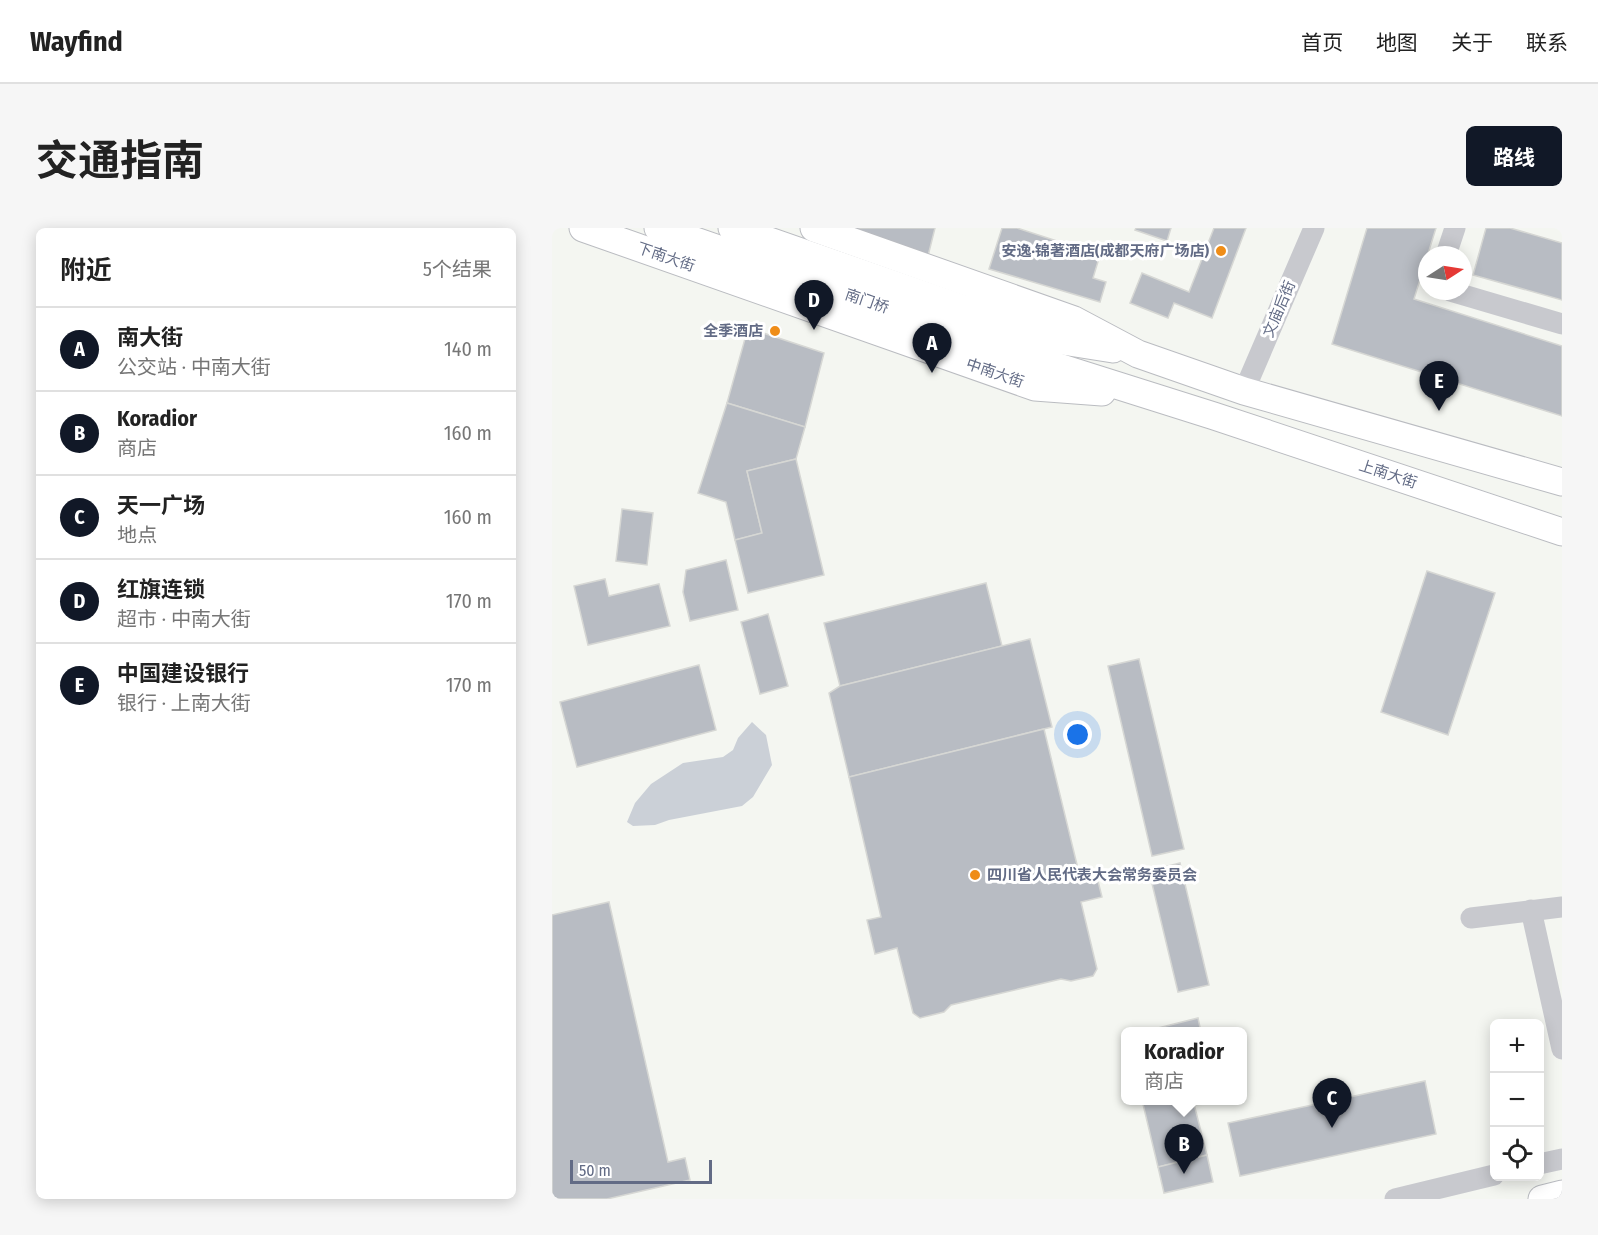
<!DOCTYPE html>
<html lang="zh">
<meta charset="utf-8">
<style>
body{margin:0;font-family:"Fira Sans Condensed","Noto Sans SC",sans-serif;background:#f6f6f6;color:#222}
.controls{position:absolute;right:18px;bottom:18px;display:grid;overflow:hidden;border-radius:9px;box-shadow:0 3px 15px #0003}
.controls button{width:54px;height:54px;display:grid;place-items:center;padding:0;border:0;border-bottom:2px solid #e0e0e0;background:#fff;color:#222;font:30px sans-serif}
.compass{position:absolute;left:866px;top:18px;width:54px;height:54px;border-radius:50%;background:#fff;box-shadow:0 3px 15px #0003;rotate:78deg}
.scale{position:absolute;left:18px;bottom:15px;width:142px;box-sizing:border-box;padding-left:6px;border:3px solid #626b85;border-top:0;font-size:16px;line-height:21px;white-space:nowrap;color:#626b85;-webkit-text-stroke:4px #fff;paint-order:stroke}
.you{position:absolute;left:526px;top:507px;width:21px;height:21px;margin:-15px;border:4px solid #fff;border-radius:50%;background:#1a73e8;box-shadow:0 0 0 9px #1a73e833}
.badge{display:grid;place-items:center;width:39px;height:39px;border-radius:50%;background:#111827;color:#fff;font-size:20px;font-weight:700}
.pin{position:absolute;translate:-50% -50px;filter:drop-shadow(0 2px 3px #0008)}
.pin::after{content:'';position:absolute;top:32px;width:21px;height:18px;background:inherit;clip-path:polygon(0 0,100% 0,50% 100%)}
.popup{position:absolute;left:569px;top:799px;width:126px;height:78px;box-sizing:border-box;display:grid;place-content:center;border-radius:9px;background:#fff;filter:drop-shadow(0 2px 4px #0005);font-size:20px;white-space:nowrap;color:#767676}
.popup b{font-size:22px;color:#222}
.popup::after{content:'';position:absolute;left:50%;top:100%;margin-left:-12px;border:12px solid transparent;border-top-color:#fff}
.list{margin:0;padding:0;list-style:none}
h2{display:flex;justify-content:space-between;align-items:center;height:78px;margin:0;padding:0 24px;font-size:26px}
h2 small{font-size:20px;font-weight:400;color:#767676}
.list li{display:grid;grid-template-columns:39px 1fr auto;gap:18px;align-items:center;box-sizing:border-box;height:84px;padding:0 24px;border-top:2px solid #e0e0e0}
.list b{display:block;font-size:22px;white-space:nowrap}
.list p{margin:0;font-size:20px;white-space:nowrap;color:#767676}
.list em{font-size:20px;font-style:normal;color:#767676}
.icon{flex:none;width:33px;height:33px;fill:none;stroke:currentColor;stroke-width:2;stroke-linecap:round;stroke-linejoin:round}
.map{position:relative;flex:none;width:1010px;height:971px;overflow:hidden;border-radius:9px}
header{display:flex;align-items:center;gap:36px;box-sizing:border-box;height:84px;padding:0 30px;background:#fff;border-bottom:2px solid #e0e0e0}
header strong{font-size:28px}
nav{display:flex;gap:33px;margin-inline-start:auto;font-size:21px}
.intro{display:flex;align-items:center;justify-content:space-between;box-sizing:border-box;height:144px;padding:0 36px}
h1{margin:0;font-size:42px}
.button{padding:15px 27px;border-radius:9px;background:#111827;color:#fff;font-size:21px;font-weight:700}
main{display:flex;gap:36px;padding:0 36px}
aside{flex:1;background:#fff;border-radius:9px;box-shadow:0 3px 15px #0003}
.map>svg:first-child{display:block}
.water{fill:#cbd0d7}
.building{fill:#b8bcc3;stroke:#d6d7d4;stroke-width:1.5}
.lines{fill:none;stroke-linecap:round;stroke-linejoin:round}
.major-casing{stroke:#babcc1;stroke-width:29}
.minor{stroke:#c8c9ce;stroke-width:21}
.major{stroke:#fff;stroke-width:27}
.poi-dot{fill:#ef8d18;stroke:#fff;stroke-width:2}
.labels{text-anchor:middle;stroke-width:6;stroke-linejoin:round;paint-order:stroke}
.poi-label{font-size:15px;font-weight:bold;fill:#626b85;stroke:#fff;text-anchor:end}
.street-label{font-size:15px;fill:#626b85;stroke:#fff}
</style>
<header>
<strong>Wayfind</strong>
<nav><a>首页</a><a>地图</a><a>关于</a><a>联系</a></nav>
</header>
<div class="intro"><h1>交通指南</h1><a class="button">路线</a></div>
<main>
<aside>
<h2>附近<small>5个结果</small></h2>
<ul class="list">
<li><span class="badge">A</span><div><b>南大街</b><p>公交站 · 中南大街</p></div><em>140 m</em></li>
<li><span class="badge">B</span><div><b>Koradior</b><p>商店</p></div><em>160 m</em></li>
<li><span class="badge">C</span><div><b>天一广场</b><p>地点</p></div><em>160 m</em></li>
<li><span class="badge">D</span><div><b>红旗连锁</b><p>超市 · 中南大街</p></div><em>170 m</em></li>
<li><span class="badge">E</span><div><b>中国建设银行</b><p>银行 · 上南大街</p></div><em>170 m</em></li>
</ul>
</aside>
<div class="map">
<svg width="1010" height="971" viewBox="0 0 1010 971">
<rect width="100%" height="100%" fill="#f4f6f1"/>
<!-- water -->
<path class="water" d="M200,494l14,13 6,30 -19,32 -11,9 -73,14 -14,5 -22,1 -6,-4 8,-19 16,-19 32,-21 40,-6 10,-7 5,-12z"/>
<!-- building -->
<g class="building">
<path d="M301,0h82l-7,28z"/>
<path d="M450,0h15l83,27 -7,23 13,4 -6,20 -111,-33z"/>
<path d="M584,0h35l-4,13 -32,-11z"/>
<path d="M662,0h32l-34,90 -38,-15 -6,15 -38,-15 12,-30 47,19z"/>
<path d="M815,0h69l-22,71 148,47v70l-230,-72z"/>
<path d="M934,0h24l52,15v57l-89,-25z"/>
<path d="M196,100l76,25 -19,74 -78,-24z"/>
<path d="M175,175l78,24 -9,32 -49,12 15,62 -27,7 -9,-38 -28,-9z"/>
<path d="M244,231l28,116 -76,18 -13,-53 27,-7 -15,-62z"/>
<path d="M70,281l31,4 -6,52 -31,-4z"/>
<path d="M174,332l12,50 -48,11 -7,-29 3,-22z"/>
<path d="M875,343l68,22 -47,142 -67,-23z"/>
<path d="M53,351l4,17 50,-12 11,42 -82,19 -14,-59z"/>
<path d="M434,355l16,63 -162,40 -16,-63z"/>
<path d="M216,386l20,72 -28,8 -19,-72z"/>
<path d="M478,411l22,88 -203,50 -20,-84 11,-7z"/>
<path d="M587,431l45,190 -32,7 -44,-190z"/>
<path d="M147,437l17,65 -139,37 -17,-65z"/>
<path d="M492,501l36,148 16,-4 6,24 -21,5 16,67 -4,7 -22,5 -10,-2 -110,26 -7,7 -24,6 -7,-5 -16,-65 -22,6 -8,-34 14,-3 -32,-140z"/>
<path d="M628,635l29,122 -31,7 -29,-121z"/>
<path d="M57,674l59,260 17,-4 5,22 -83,19h-55v-284z"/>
<path d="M646,790l3,14h-50l-1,-2z"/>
<path d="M873,853l11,53 -196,42 -12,-53z"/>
<path d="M590,872h51l14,55 -49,12z"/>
<path d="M655,927l6,27 -49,11 -6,-26z"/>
</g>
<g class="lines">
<!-- major casing -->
<g class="major-casing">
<g id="major">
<path d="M31,0l452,159 67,5"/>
<path d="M106,0l385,134 171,54 348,116"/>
<path d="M180,0l318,111 63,10"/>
<path d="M262,0l260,92 64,34 106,37 318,91"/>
<path d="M990,971l20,-5"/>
</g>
</g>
<!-- minor -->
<g class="minor">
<path d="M894,27l9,-27"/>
<path d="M898,63l112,33"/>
<path d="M692,163l70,-163"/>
<path d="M979,682l31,139"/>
<path d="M919,690l91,-11"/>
<path d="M987,936l23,-5"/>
<path d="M843,971l99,-24"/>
</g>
<!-- major -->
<use href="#major" class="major"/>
</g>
<!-- markers -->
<g class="poi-dot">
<circle cx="669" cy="23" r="6"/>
<circle cx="223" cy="103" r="6"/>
<circle cx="423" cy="647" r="6"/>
</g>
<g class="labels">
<!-- poi labels -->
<g class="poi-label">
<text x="657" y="28">安逸·锦著酒店(成都天府广场店)</text>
<text x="211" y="108">全季酒店</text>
<text x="435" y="652" text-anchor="start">四川省人民代表大会常务委员会</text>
</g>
<!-- street labels -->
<g class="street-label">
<text transform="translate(114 29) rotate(19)" y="5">下南大街</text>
<text transform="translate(315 73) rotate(19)" y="5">南门桥</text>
<text transform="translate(727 81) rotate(-67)" y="5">文庙后街</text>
<text transform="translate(443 145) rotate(19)" y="5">中南大街</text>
<text transform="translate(836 246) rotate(18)" y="5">上南大街</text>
</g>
</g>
</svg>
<div class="controls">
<button>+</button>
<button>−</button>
<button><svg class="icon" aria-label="locate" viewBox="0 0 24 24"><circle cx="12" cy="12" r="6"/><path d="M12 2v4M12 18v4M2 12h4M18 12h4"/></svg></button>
</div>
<svg class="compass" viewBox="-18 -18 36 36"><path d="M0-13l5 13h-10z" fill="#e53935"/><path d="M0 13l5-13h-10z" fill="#767676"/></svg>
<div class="scale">50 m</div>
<div class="you"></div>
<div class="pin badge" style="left:380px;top:145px">A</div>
<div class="pin badge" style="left:632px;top:946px">B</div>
<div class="popup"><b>Koradior</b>商店</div>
<div class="pin badge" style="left:780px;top:900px">C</div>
<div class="pin badge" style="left:262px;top:102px">D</div>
<div class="pin badge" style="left:887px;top:183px">E</div>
</div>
</main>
